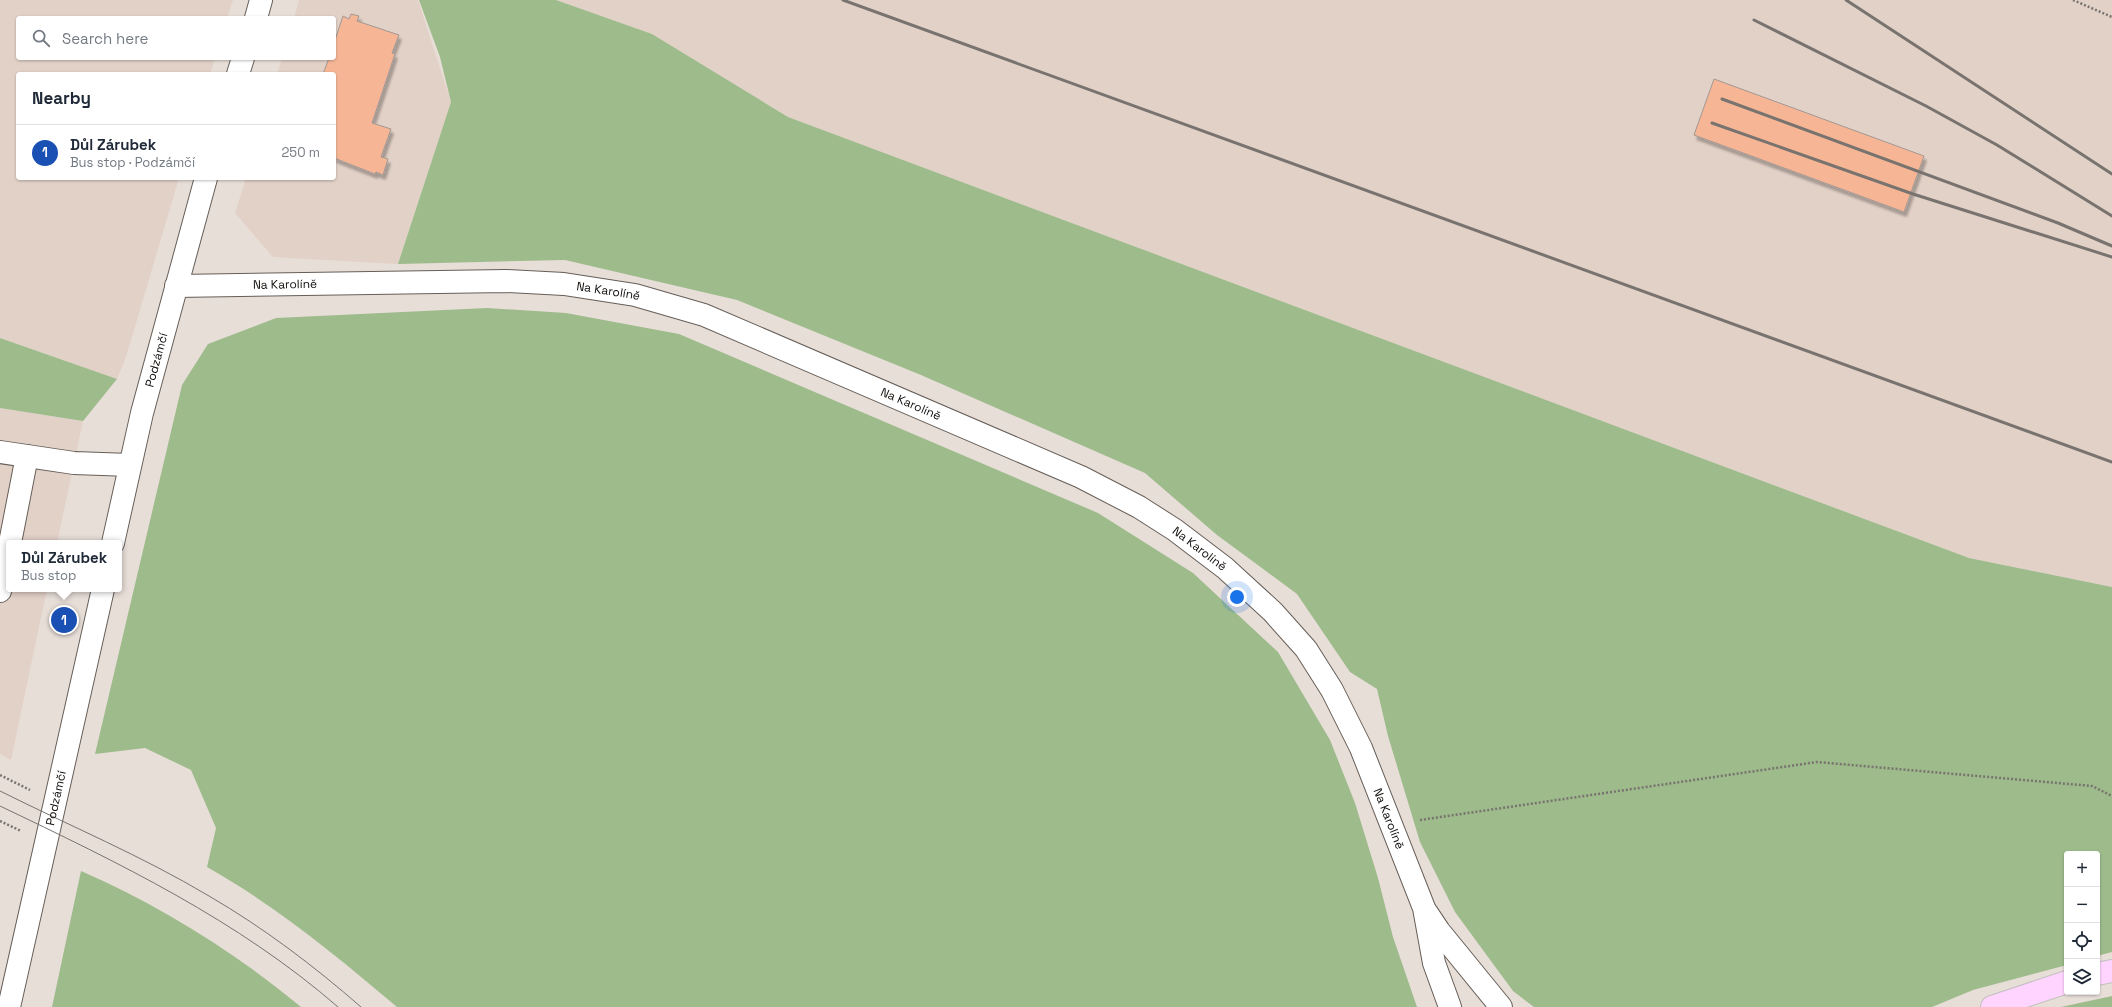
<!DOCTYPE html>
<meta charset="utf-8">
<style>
body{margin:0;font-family:"Space Grotesk",sans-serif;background:#f2f2f3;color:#1f2937}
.controls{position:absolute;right:12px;bottom:12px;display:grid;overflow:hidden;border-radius:4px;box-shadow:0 1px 3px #0004}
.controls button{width:36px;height:36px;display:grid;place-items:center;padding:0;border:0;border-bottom:1px solid #e0e1e3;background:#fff;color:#1f2937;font:20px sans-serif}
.you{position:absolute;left:1237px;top:597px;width:14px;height:14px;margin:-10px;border:3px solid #fff;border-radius:50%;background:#1a73e8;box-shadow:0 0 0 6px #1a73e833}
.badge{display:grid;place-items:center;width:26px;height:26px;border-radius:50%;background:#0b8043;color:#fff;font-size:13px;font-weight:700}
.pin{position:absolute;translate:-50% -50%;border:2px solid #fff;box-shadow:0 1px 4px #0006}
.popup{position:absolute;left:6px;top:540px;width:116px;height:52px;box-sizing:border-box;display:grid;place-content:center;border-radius:4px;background:#fff;filter:drop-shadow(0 1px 3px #0005);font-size:13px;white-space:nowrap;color:#747a83}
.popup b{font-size:15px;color:#1f2937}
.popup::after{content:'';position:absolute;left:50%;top:100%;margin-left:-8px;border:8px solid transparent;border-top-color:#fff}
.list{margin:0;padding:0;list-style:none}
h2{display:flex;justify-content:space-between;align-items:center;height:52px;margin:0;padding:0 16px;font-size:17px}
h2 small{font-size:13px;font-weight:400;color:#747a83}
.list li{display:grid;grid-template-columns:26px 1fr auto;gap:12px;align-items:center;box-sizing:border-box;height:56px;padding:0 16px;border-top:1px solid #e0e1e3}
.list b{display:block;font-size:15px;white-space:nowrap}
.list p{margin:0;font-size:13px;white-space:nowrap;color:#747a83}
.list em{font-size:13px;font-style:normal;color:#747a83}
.icon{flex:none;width:22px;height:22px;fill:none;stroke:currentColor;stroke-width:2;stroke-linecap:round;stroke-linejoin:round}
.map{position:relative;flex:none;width:2112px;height:1007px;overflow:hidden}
.search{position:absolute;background:#fff;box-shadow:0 1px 3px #0004;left:16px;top:16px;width:320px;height:44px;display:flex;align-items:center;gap:10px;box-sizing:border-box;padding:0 14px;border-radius:4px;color:#747a83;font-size:15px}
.panel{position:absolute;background:#fff;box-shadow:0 1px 3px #0004;left:16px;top:72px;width:320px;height:108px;border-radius:4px}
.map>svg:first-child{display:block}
.built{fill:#e2d1c7}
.green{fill:#9dbb8b}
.building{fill:#f6b696;stroke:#a29792;filter:url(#shadow)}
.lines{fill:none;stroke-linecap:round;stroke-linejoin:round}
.minor-casing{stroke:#665e58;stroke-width:24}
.major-casing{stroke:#c1c0bf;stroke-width:24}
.path{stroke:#79736f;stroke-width:2.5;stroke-dasharray:2 2;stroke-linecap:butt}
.minor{stroke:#fff;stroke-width:22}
.major{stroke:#ffd4ff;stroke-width:22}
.tram{stroke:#79736f;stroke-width:1}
.rail{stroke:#79736f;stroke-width:3}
.labels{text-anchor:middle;stroke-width:4;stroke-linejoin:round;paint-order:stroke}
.street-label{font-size:12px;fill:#0f0c0a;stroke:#f6ebe5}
</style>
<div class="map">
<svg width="2112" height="1007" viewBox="0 0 2112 1007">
<defs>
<filter id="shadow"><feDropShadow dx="2.5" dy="4.5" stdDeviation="1" flood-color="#0004"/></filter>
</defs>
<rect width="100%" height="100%" fill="#e8ded8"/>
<!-- built -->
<g class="built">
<path d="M0,0h233l-6,18h-209v40h197l-5,16h-192v104h161l-53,179 -9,22 -117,-41z"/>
<path d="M299,0h119l33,102 -53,162 -125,-7 -38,-44 11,-35h88v-104h-57l5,-16h52v-40h-40z"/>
<path d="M556,0h1556v587l-143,-29 -1181,-441 -136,-83z"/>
<path d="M0,408l83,13 -26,122h-48v46h38l-36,171 -11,-6z"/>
</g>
<!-- green -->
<g class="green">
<path d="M419,0h137l96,34 136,83 1181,441 143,29v365l-15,4v-102h-30v111l-94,25 -41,17h-398l-21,-16 -58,-79 -35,-70 -32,-106 -11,-47 -27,-17 -53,-78 -80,-59 -72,-62 -224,-98 -184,-75 -172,-40 -167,4 53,-162 -11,-45z"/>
<path d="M487,308l79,5 113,21 419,179 95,60 85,79 52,88 25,63 23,75 15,59 24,70h-1020c-60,-51 -121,-101 -190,-140l9,-39 -25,-58 -46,-22 -50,6 87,-369 26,-41 68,-26z"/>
<path d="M0,338l117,41 -34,42 -83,-13z"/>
<path d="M81,871c78,34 154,81 220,136h-249z"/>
<path d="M2112,996v11h-51z"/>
</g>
<!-- building -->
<g class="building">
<path d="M351,14l8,2 -2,5 42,14 -7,18 3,1 -23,69 19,6 -10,28 7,2 -5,16 -7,-3 -1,2 -41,-16v-84h-11l6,-16h5v-15l9,-27 6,3z"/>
<path d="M1714,79l210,77 -20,56 -210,-77z"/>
</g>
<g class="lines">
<!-- minor casing -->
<g class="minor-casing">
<g id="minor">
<path d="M256,18l5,-18"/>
<path d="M238,74l5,-16"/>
<path id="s1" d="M176,286l330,-5 58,3 71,11 69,20 377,162 58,30 36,23 50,38 48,44 33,37 26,41 29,58 63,160 10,55 16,44"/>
<path d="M0,452l74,11 56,2"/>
<path d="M10,543l17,-87"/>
<path id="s2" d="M113,543l29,-130 64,-235"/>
<path d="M0,591l9,-45"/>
<path d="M1427,913l12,18 62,76"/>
<path id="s3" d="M9,1007l94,-418"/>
</g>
</g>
<!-- major casing -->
<g class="major-casing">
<g id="major">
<path d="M2097,974l15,-3"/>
<path d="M1992,1007l75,-25"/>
</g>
</g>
<!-- path -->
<g class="path">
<path d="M2073,0l39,17"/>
<path d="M0,775l30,15"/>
<path d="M1420,820l397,-58 275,24 20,10"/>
<path d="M0,821l21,10"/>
</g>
<!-- minor -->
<use href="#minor" class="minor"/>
<!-- major -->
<use href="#major" class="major"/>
<!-- tram -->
<g class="tram">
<path d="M0,791c70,35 142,65 209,105 55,32 105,70 152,111"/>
<path d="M0,806c119,57 238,114 338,201"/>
</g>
<!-- rail -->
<g class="rail">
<path d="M843,0l1269,462"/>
<path d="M1846,0l266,174"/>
<path d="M1754,20l172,86 71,39 115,71"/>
<path d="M1722,99l336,124 54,23"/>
<path d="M1712,123l201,71 199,63"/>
</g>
</g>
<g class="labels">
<!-- street labels -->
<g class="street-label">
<text dy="4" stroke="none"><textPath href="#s1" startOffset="109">Na Karolíně</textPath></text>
<text dy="4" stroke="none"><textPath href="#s1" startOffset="433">Na Karolíně</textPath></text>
<text dy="4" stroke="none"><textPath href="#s2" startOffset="188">Podzámčí</textPath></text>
<text dy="4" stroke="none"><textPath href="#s1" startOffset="757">Na Karolíně</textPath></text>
<text dy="4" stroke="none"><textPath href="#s1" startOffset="1081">Na Karolíně</textPath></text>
<text dy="4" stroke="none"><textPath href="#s3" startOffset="214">Podzámčí</textPath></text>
<text dy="4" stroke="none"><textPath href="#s1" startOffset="1417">Na Karolíně</textPath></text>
</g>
</g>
</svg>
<div class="controls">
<button>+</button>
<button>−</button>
<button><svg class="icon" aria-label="locate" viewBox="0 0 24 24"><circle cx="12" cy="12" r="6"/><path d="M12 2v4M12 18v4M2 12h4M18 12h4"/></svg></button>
<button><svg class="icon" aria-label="layers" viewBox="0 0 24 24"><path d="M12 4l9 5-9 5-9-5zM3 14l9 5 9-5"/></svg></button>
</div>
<div class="you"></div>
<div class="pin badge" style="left:64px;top:620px;background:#1a4fb4">1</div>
<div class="popup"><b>Důl Zárubek</b>Bus stop</div>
<div class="search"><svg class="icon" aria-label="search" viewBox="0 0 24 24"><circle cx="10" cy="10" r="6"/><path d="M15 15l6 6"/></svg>Search here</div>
<section class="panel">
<h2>Nearby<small></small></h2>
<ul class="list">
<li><span class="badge" style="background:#1a4fb4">1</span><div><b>Důl Zárubek</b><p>Bus stop · Podzámčí</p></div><em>250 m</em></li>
</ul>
</section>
</div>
